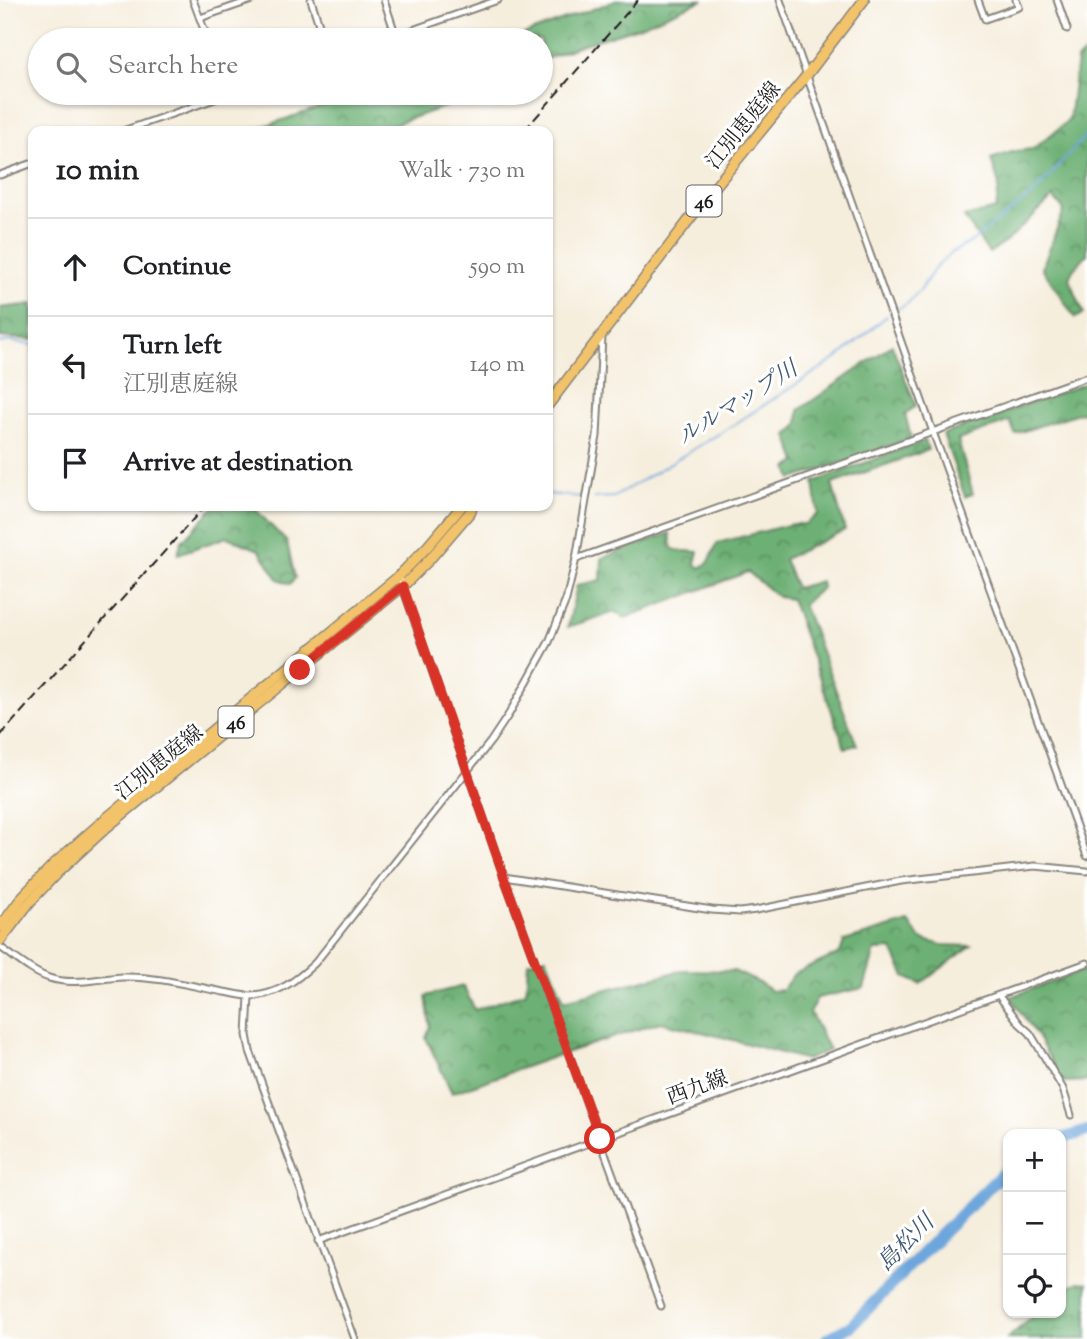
<!DOCTYPE html>
<meta charset="utf-8">
<style>
body{margin:0;font-family:"Sorts Mill Goudy","Noto Serif JP",serif;background:#f2f2f2;color:#202124}
.controls{position:absolute;right:21px;bottom:21px;display:grid;overflow:hidden;border-radius:14px;box-shadow:0 2px 5px #0004}
.controls button{width:63px;height:63px;display:grid;place-items:center;padding:0;border:0;border-bottom:2px solid #e0e0e0;background:#fff;color:#202124;font:35px sans-serif}
.stop{position:absolute;width:21px;height:21px;margin:-16px;border:5px solid #d93025;border-radius:50%;background:#fff}
.stop.end{background:#d93025;border-color:#fff;box-shadow:0 2px 7px #0008}
.list{margin:0;padding:0;list-style:none}
h2{display:flex;justify-content:space-between;align-items:center;height:91px;margin:0;padding:0 28px;font-size:30px}
h2 small{font-size:23px;font-weight:400;color:#757577}
.list li{display:grid;grid-template-columns:46px 1fr auto;gap:21px;align-items:center;box-sizing:border-box;height:98px;padding:0 28px;border-top:2px solid #e0e0e0}
.list b{display:block;font-size:26px;white-space:nowrap}
.list p{margin:0;font-size:23px;white-space:nowrap;color:#757577}
.list em{font-size:23px;font-style:normal;color:#757577}
.icon{flex:none;width:38px;height:38px;fill:none;stroke:currentColor;stroke-width:2;stroke-linecap:round;stroke-linejoin:round}
.map{position:relative;flex:none;width:1087px;height:1339px;overflow:hidden}
.search{position:absolute;background:#fff;box-shadow:0 2px 5px #0004;left:28px;top:28px;width:525px;height:77px;display:flex;align-items:center;gap:18px;box-sizing:border-box;padding:0 24px;border-radius:38px;color:#757577;font-size:26px}
.panel{position:absolute;background:#fff;box-shadow:0 2px 5px #0004;left:28px;top:126px;width:525px;height:385px;border-radius:14px}
.map>svg:first-child{display:block}
.forest{fill:url(#forest-crowns);stroke:#446648;stroke-width:2}
.lines{fill:none;stroke-linecap:round;stroke-linejoin:round}
.stream{stroke:#6da6dc;stroke-width:2}
.river{stroke:#6da6dc;stroke-width:12}
.minor-casing{stroke:#89857c;stroke-width:9}
.primary-casing{stroke:#89857c;stroke-width:12}
.minor{stroke:#fff;stroke-width:5}
.primary{stroke:#f2c36a;stroke-width:9}
.rail{stroke:#1c1c1c;stroke-width:2;stroke-dasharray:10 5;stroke-linecap:butt}
.route{stroke:#d93025;stroke-width:9}
.labels{text-anchor:middle;stroke-width:6;stroke-linejoin:round;paint-order:stroke}
.shield{fill:#fff;stroke:#606060;stroke-width:2}
.shield-label{font-size:19px;font-weight:bold;fill:#1c1c1c}
.street-label{font-size:21px;fill:#1c1c1c;stroke:#fff}
.water-label{font-size:23px;font-style:italic;fill:#405a72;stroke:#fff}
</style>
<div class="map">
<svg width="1087" height="1339" viewBox="0 0 1087 1339">
<defs>
<pattern id="forest-crowns" width="20" height="18" patternUnits="userSpaceOnUse" patternTransform="scale(1.75)"><rect width="20" height="18" fill="#6db074"/><path d="M2 6a3 3 0 1 1 6 0M12 15a3 3 0 1 1 6 0" fill="none" stroke="#598e5e"/></pattern>
</defs>
<rect width="100%" height="100%" fill="#fff"/>
<filter id="ink" filterUnits="userSpaceOnUse"><feTurbulence type="fractalNoise" baseFrequency=".0143" numOctaves="2"/><feDisplacementMap in="SourceGraphic" scale="14" xChannelSelector="R" yChannelSelector="G"/><feConvolveMatrix kernelMatrix="1 2 1 2 8 2 1 2 1" color-interpolation-filters="sRGB"/></filter>
<filter id="wash" filterUnits="userSpaceOnUse"><feTurbulence type="fractalNoise" baseFrequency=".00686" numOctaves="4" result="noise"/><feDisplacementMap in="SourceGraphic" scale="28" xChannelSelector="R" yChannelSelector="G"/><feGaussianBlur stdDeviation="1.57" result="paint"/><feColorMatrix in="noise" values="0 0 0 0 0 0 0 0 0 0 0 0 0 0 0 0 0 1.4 0 .05"/><feComposite in="paint" operator="in"/></filter>
<g filter="url(#wash)">
<rect width="100%" height="100%" fill="#f6eedd"/>
<!-- forest -->
<g class="forest">
<path d="M617,0h86l-65,27 -57,18 -40,16v-21h-32z"/>
<path d="M1087,51v203l-14,16 -4,8 15,36 -9,4 -33,-50 22,-58 -11,-13 -46,44 -18,12 -25,-36 32,-8 3,-24 -8,-26 24,-8 18,-2 36,-29 8,-60z"/>
<path d="M362,93h123l-111,38h-124z"/>
<path d="M33,304v36l-33,-3v-29z"/>
<path d="M892,345l24,61 -11,8 6,24 -56,21 -63,20 -4,-11 9,-6 -10,-27 11,-10 1,-15z"/>
<path d="M1087,383v31l-6,-2 -66,22 -5,-13 -52,19 15,54 -8,3 -22,-63z"/>
<path d="M925,440l3,10 -96,34 13,46 -61,29 12,29 25,-7 1,7 -19,16 54,141 -12,3 -54,-149 -13,-2 -30,-25 -123,46 -10,-6 -47,15 9,-42 24,-5 1,-22 68,-25 2,15c8,5 17,2 26,4l-3,11 5,5 9,-6 8,-19 75,-19h13l13,-10 -4,-32z"/>
<path d="M215,506h42l-2,3 32,33 8,36 -5,6 -12,-5 -19,-29 -32,-13 -49,17 3,-12z"/>
<path d="M908,922l13,17 21,6 29,1 -51,38 -15,-7 -13,-28 -17,1 -11,38 -47,10 -7,14 19,38 -22,10 -85,-23 -62,-15 -104,34 -104,37 -26,-55 4,-13 -4,-29 37,-10 12,24 51,-18 2,-30 18,-5 18,43 120,-30 50,1 28,13 9,7 11,-1 12,-16 46,-21 4,-12z"/>
<path d="M1087,969v112l-24,1 -26,-46 -27,-39z"/>
<path d="M1078,1282l9,1v56h-80l29,-26h25v-22z"/>
</g>
<g class="lines">
<!-- stream -->
<g class="stream">
<path d="M896,310l12,-7 13,-14 14,-21 16,-15 20,-11 63,-49 53,-59"/>
<path d="M0,343l9,-2 24,4"/>
<path d="M548,494l34,3"/>
<path d="M594,498l20,-1 113,-68 110,-71 50,-42"/>
</g>
<!-- river -->
<g class="river">
<path d="M1061,1139l26,-8"/>
<path d="M827,1339l24,-13 71,-73 86,-85"/>
</g>
</g>
</g>
<g filter="url(#ink)">
<g class="lines">
<!-- minor casing -->
<g class="minor-casing">
<g id="minor">
<path d="M193,0l15,40"/>
<path d="M311,0l13,40"/>
<path d="M384,0l12,36"/>
<path d="M780,0l153,432 154,424"/>
<path d="M978,0l7,19 34,-12 -3,-7"/>
<path d="M1057,0l10,29"/>
<path d="M200,18l52,-18"/>
<path d="M384,40l114,-40"/>
<path d="M123,131l109,-38"/>
<path d="M0,175l33,-12"/>
<path d="M576,559l511,-182"/>
<path d="M399,576l105,301 157,429"/>
<path d="M504,877l208,33 28,2 16,-2 145,-29 134,-15 52,5"/>
<path d="M0,947c15,10 31,25 49,31 25,8 49,0 74,-1 32,-1 69,9 101,15 8,1 18,4 26,4 26,0 47,-16 65,-33l176,-222 18,-27 40,-72 17,-42 10,-41 21,-123 5,-100"/>
<path d="M249,996l-2,39 3,16 105,288"/>
<path d="M999,996l21,28 10,9 15,25 18,31 8,26"/>
<path d="M318,1241l769,-278"/>
</g>
</g>
<!-- primary casing -->
<g class="primary-casing">
<g id="primary">
<path d="M548,405l157,-206 102,-124 57,-75"/>
<path d="M0,927l23,-31 31,-32 50,-44 295,-244 29,-30 34,-40"/>
<path d="M0,941l29,-38 28,-30 50,-46 296,-241 26,-26 42,-49 1,-5"/>
</g>
</g>
<!-- minor -->
<use href="#minor" class="minor"/>
<!-- primary -->
<use href="#primary" class="primary"/>
<!-- rail -->
<g class="rail">
<path d="M524,131l114,-131"/>
<path d="M0,736l205,-230"/>
</g>
</g>
</g>
<g class="lines" filter="url(#ink)">
<!-- route -->
<path class="route" d="M300,670l103,-84 101,291 96,262"/>
</g>
<g class="labels">
<!-- shield labels -->
<g class="shield">
<rect x="686.5" y="185.5" width="35" height="31" rx="5"/>
<rect x="218.5" y="706.5" width="35" height="31" rx="5"/>
</g>
<g class="shield-label">
<text x="704" y="208">46</text>
<text x="236" y="729">46</text>
</g>
<!-- street labels -->
<g class="street-label">
<text transform="translate(743 125) rotate(-51)" y="7">江別恵庭線</text>
<text transform="translate(159 762) rotate(-39)" y="7">江別恵庭線</text>
<text transform="translate(697 1087) rotate(-20)" y="7">西九線</text>
</g>
<!-- water labels -->
<g class="water-label">
<text transform="translate(737 402) rotate(-32)" y="8">ルルマップ川</text>
<text transform="translate(905 1242) rotate(-45)" y="8">島松川</text>
</g>
</g>
</svg>
<div class="controls">
<button>+</button>
<button>−</button>
<button><svg class="icon" aria-label="locate" viewBox="0 0 24 24"><circle cx="12" cy="12" r="6"/><path d="M12 2v4M12 18v4M2 12h4M18 12h4"/></svg></button>
</div>
<div class="stop" style="left:600px;top:1139px"></div>
<div class="stop end" style="left:300px;top:670px"></div>
<div class="search"><svg class="icon" aria-label="search" viewBox="0 0 24 24"><circle cx="10" cy="10" r="6"/><path d="M15 15l6 6"/></svg>Search here</div>
<section class="panel">
<h2>10 min<small>Walk · 730 m</small></h2>
<ul class="list">
<li><svg class="icon" aria-label="ahead" viewBox="0 0 24 24"><path d="M12 20V5M6 11l6-6 6 6"/></svg><div><b>Continue</b></div><em>590 m</em></li>
<li><svg class="icon" aria-label="left" viewBox="0 0 24 24"><path d="M17 20v-9H6M10 6l-5 5 5 5"/></svg><div><b>Turn left</b><p>江別恵庭線</p></div><em>140 m</em></li>
<li><svg class="icon" aria-label="arrive" viewBox="0 0 24 24"><path d="M6 21V4h12l-3 4 3 4H6"/></svg><div><b>Arrive at destination</b></div></li>
</ul>
</section>
</div>
